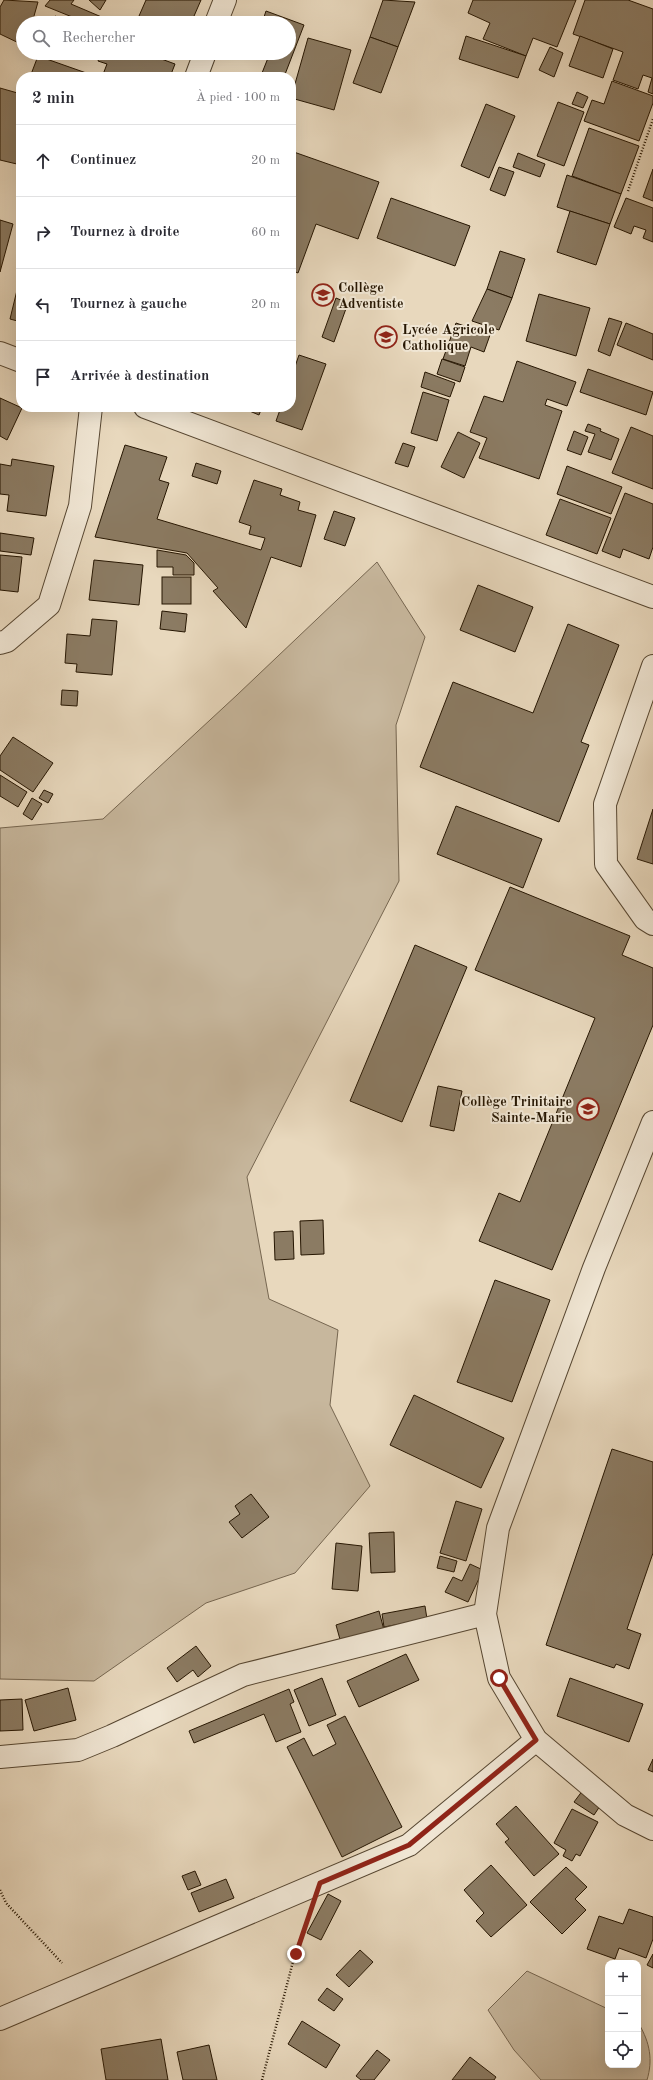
<!DOCTYPE html>
<html lang="fr">
<meta charset="utf-8">
<style>
body{margin:0;font-family:"Old Standard TT",serif;background:#f2f2f3;color:#2b2b33}
.controls{position:absolute;right:12px;bottom:12px;display:grid;overflow:hidden;border-radius:8px;box-shadow:0 4px 16px #0002}
.controls button{width:36px;height:36px;display:grid;place-items:center;padding:0;border:0;border-bottom:1px solid #e1e1e2;background:#fff;color:#2b2b33;font:20px sans-serif}
.stop{position:absolute;width:12px;height:12px;margin:-9px;border:3px solid #8f2418;border-radius:50%;background:#fff}
.stop.end{background:#8f2418;border-color:#fff;box-shadow:0 1px 4px #0008}
.list{margin:0;padding:0;list-style:none}
h2{display:flex;justify-content:space-between;align-items:center;height:52px;margin:0;padding:0 16px;font-size:17px}
h2 small{font-size:13px;font-weight:400;color:#7c7c81}
.list li{display:grid;grid-template-columns:26px 1fr auto;gap:12px;align-items:center;box-sizing:border-box;height:72px;padding:0 16px;border-top:1px solid #e1e1e2}
.list b{display:block;font-size:15px;white-space:nowrap}
.list em{font-size:13px;font-style:normal;color:#7c7c81}
.icon{flex:none;width:22px;height:22px;fill:none;stroke:currentColor;stroke-width:2;stroke-linecap:round;stroke-linejoin:round}
.map{position:relative;flex:none;width:653px;height:2080px;overflow:hidden}
.search{position:absolute;background:#fff;box-shadow:0 4px 16px #0002;left:16px;top:16px;width:280px;height:44px;display:flex;align-items:center;gap:10px;box-sizing:border-box;padding:0 14px;border-radius:22px;color:#7c7c81;font-size:15px}
.panel{position:absolute;background:#fff;box-shadow:0 4px 16px #0002;left:16px;top:72px;width:280px;height:340px;border-radius:16px}
.map>svg:first-child{display:block}
.green{fill:#c7b79d;stroke:#766650}
.building{fill:#8b7b63;stroke:#261602}
.lines{fill:none;stroke-linecap:round;stroke-linejoin:round}
.minor-casing{stroke:#564631;stroke-width:24}
.path{stroke:#261602;stroke-width:2.5;stroke-dasharray:1 2;stroke-linecap:butt}
.minor{stroke:#f0e6d4;stroke-width:22}
.route{stroke:#8f2418;stroke-width:5}
.labels{text-anchor:middle;stroke-width:4;stroke-linejoin:round;paint-order:stroke}
.poi-label{font-size:14px;font-weight:bold;fill:#261602;stroke:#f0e6d4;text-anchor:start}
</style>
<div class="map">
<svg width="653" height="2080" viewBox="0 0 653 2080">
<rect width="100%" height="100%" fill="#e8d8bd"/>
<filter id="stains"><feTurbulence type="fractalNoise" baseFrequency=".005" numOctaves="4"/><feColorMatrix values="0 0 0 0 .2 0 0 0 0 .09 0 0 0 0 .02 0 0 0 .5 -.17"/></filter>
<radialGradient id="worn" r=".72"><stop offset=".6" stop-color="#630" stop-opacity="0"/><stop offset="1" stop-color="#630" stop-opacity=".3"/></radialGradient>
<!-- green -->
<g class="green">
<path d="M377,562l48,75 -29,88 3,156 -152,296 22,122 69,31 -8,75 40,81 -75,87 -89,30 -112,78 -94,-2v-851l103,-9 134,-124z"/>
<path d="M527,1971l81,38v56h30l1,-41c11,19 14,36 8,56h-106l-27,-30 -26,-40z"/>
</g>
<!-- building -->
<g class="building">
<path d="M4,0l34,2 -6,21h-9v22l-23,-11v-27z"/>
<path d="M50,0h24l-3,4 40,17 -1,2h-23l-42,-17z"/>
<path d="M89,0h17l-6,10z"/>
<path d="M146,0h55l-10,23h-33l-19,-7z"/>
<path d="M383,0l32,2 -17,45 -28,-10z"/>
<path d="M473,0h103l-19,47 -24,-9 -7,18 -43,-17 7,-16 -22,-10z"/>
<path d="M585,0h43l25,9v85l-5,-2 4,-14 -9,-3 -5,14 -25,-9 10,-28 -50,-18z"/>
<path d="M266,11l38,14 -20,52h-12l-10,-4 8,-20h19v-30h-27z"/>
<path d="M55,16l20,7h-23z"/>
<path d="M466,36l60,20 -8,22 -59,-19z"/>
<path d="M580,36l33,13 -10,29 -34,-12z"/>
<path d="M370,37l28,10 -17,46 -28,-10z"/>
<path d="M308,38l43,12 -17,60 -43,-12z"/>
<path d="M550,47l13,6 -9,24 -15,-7z"/>
<path d="M101,53h44l30,11 -5,13h-68l5,-13 -9,-3z"/>
<path d="M38,56l54,19 -1,2h-61z"/>
<path d="M612,81l41,15v7l-14,38 -55,-20 8,-21 12,4z"/>
<path d="M0,88l21,6v71l-21,-5z"/>
<path d="M577,92l11,5 -5,11 -11,-4z"/>
<path d="M558,102l26,10 -20,54 -27,-10z"/>
<path d="M486,104l29,12 -26,62 -28,-12z"/>
<path d="M589,128l50,18 -18,48 -49,-18z"/>
<path d="M291,151l88,31 -21,57 -42,-15 -18,49 -7,-3z"/>
<path d="M518,153l27,11 -5,13 -27,-10z"/>
<path d="M499,167l15,5 -9,24 -15,-6z"/>
<path d="M653,169v32l-10,-4z"/>
<path d="M567,175l54,19 -11,30 -53,-17z"/>
<path d="M391,198l79,28 -15,40 -78,-28z"/>
<path d="M626,198l27,10v34l-10,-4 3,-8 -12,-4 -3,8 -17,-7z"/>
<path d="M570,211l40,13 -14,41 -39,-13z"/>
<path d="M0,220l13,4 -13,48z"/>
<path d="M500,251l25,8 -13,39 -25,-9z"/>
<path d="M18,286l3,1v35l-11,-3z"/>
<path d="M487,289l25,9 -13,32 -27,-9z"/>
<path d="M539,294l51,14 -14,48 -50,-15z"/>
<path d="M336,298l12,5 -14,39 -12,-5z"/>
<path d="M609,318l13,4 -12,34 -12,-5z"/>
<path d="M456,323l34,12 -6,17 -13,-5 -6,19 -22,-7z"/>
<path d="M626,323l27,11v26l-36,-15z"/>
<path d="M299,355l27,9 -24,66 -26,-9 5,-14h10v-29z"/>
<path d="M442,359l23,8 -5,15 -23,-8z"/>
<path d="M517,361l59,21 -9,24 -20,-7 -2,6 17,6 -23,68 -60,-21 8,-20 -17,-6 14,-36 19,6z"/>
<path d="M588,369l65,23 -7,23 -66,-23z"/>
<path d="M425,372l30,11 -5,14 -29,-10z"/>
<path d="M423,392l26,8 -12,41 -26,-8z"/>
<path d="M0,398l22,10 -15,32 -7,-4z"/>
<path d="M240,407h22l-3,8z"/>
<path d="M588,424l13,5 -1,2 19,8 -8,21 -23,-8 7,-18 -10,-3z"/>
<path d="M631,427l22,9v53l-41,-16z"/>
<path d="M574,431l14,6 -7,18 -14,-5z"/>
<path d="M458,432l22,11 -16,35 -23,-11z"/>
<path d="M403,443l12,4 -7,20 -13,-4z"/>
<path d="M125,445l42,12 -8,23 10,3 -12,36 104,31 4,-12 -16,-4 2,-8 -12,-4 15,-42 28,9 -2,6 20,7 -2,8 18,5 -15,52 -30,-10 -25,71 -33,-37 5,-3 -31,-35 -92,-16z"/>
<path d="M12,459l42,7 -8,50 -39,-5 2,-16 -9,-1v-30l11,2z"/>
<path d="M196,463l25,8 -4,13 -25,-8z"/>
<path d="M567,466l55,21 -11,27 -54,-20z"/>
<path d="M625,493l28,11v43l-4,12 -26,-10 -3,9 -18,-7z"/>
<path d="M560,499l51,19 -14,36 -51,-19z"/>
<path d="M334,511l21,7 -10,28 -21,-7z"/>
<path d="M0,533l34,5 -3,17 -31,-4z"/>
<path d="M157,550l29,5 8,8v12h-21v-8h-16z"/>
<path d="M0,555l22,2 -4,35 -18,-2z"/>
<path d="M94,560l49,5 -4,40 -50,-5z"/>
<rect x="162" y="577" width="29" height="27"/>
<path d="M478,585l55,22 -18,45 -55,-22z"/>
<path d="M162,611l25,3 -2,18 -25,-3z"/>
<path d="M92,619l25,2 -5,54 -36,-3 1,-8 -12,-1 2,-29 23,2z"/>
<path d="M568,624l51,21 -38,97 8,3 -30,77 -139,-55 33,-85 80,31z"/>
<path d="M62,690l16,1 -1,15 -16,-1z"/>
<path d="M13,737l40,26 -20,29 -33,-22v-14z"/>
<path d="M0,775l27,17 -9,15 -18,-11z"/>
<path d="M44,790l9,4 -5,9 -9,-5z"/>
<path d="M32,798l10,6 -10,16 -9,-6z"/>
<path d="M456,806l86,33 -19,49 -86,-34z"/>
<path d="M653,809v55l-16,-5z"/>
<path d="M510,887l120,49 -8,19 31,13v57l-101,245 -73,-29 20,-48 21,9 75,-184 -120,-48z"/>
<path d="M415,945l52,22 -65,155 -52,-21z"/>
<path d="M438,1086l24,5 -8,40 -24,-5z"/>
<path d="M323,1220l1,34 -23,1 -1,-34z"/>
<path d="M293,1231l1,28 -19,1 -1,-28z"/>
<path d="M495,1280l55,20 -38,102 -55,-20z"/>
<path d="M414,1395l90,43 -23,50 -91,-43z"/>
<path d="M612,1449l41,13v91l-26,76 14,5 -12,35 -13,-5 -2,4 -68,-23z"/>
<path d="M251,1494l18,23 -27,21 -13,-16 11,-8 -5,-8z"/>
<path d="M456,1501l26,8 -16,52 -26,-8z"/>
<path d="M394,1532l1,40 -24,1 -2,-40z"/>
<path d="M336,1543l26,3 -4,45 -26,-2z"/>
<path d="M440,1556l17,5 -3,11 -17,-4z"/>
<path d="M470,1564l13,6 -15,32 -23,-10 8,-15 9,4z"/>
<path d="M425,1606l2,13 -43,8 -2,-13z"/>
<path d="M379,1611l5,19 -43,13 -5,-18z"/>
<path d="M196,1646l15,20 -13,11 -5,-7 -16,12 -10,-14z"/>
<path d="M406,1654l13,26 -60,27 -12,-26z"/>
<path d="M322,1678l14,37 -27,11 -15,-36z"/>
<path d="M570,1678l73,26 -14,38 -72,-26z"/>
<path d="M68,1688l8,32 -42,11 -9,-31z"/>
<path d="M289,1689l5,13 -4,2 11,28 -25,10 -12,-28 -70,29 -5,-12z"/>
<path d="M22,1699l1,31 -23,1v-31z"/>
<path d="M345,1716l57,111 -60,30 -55,-110 17,-9 9,18 23,-12 -9,-19z"/>
<path d="M653,1759v13l-5,-2z"/>
<path d="M583,1790l19,13 -8,12 -20,-13z"/>
<path d="M516,1806l43,48 -25,22 -29,-34 4,-3 -13,-15z"/>
<path d="M572,1809l26,13 -18,34 -4,-2 -4,7 -9,-5 3,-6 -12,-7z"/>
<path d="M491,1865l36,40 -36,32 -15,-16 8,-8 -20,-23z"/>
<path d="M566,1867l21,20 -12,12 11,11 -24,24 -32,-32z"/>
<path d="M195,1871l6,14 -13,5 -6,-14z"/>
<path d="M226,1879l8,19 -35,14 -8,-19z"/>
<path d="M328,1894l13,7 -20,39 -14,-7z"/>
<path d="M629,1909l24,8v22l-7,19 -27,-10 -4,11 -28,-10 12,-33 24,8z"/>
<path d="M360,1950l13,12 -24,25 -13,-12z"/>
<path d="M653,1954v14l-6,-3z"/>
<path d="M327,1988l16,11 -9,12 -16,-11z"/>
<path d="M302,2021l38,24 -14,23 -38,-24z"/>
<path d="M161,2039l7,41h-62l-5,-31z"/>
<path d="M209,2045l8,35h-34l-6,-28z"/>
<path d="M377,2050l13,10 -16,20h-13l-5,-4z"/>
<path d="M470,2057l26,20 -2,3h-42z"/>
</g>
<g class="lines">
<!-- minor casing -->
<g class="minor-casing">
<g id="minor">
<path d="M216,23l9,-23"/>
<path d="M196,77l9,-24"/>
<path d="M0,353l21,8"/>
<path d="M145,407l508,190"/>
<path d="M0,643l7,-2 42,-36 31,-99 11,-99"/>
<path d="M653,666l-48,138 1,60 39,55 8,5"/>
<path d="M653,1122l-59,146 -96,260 -13,86 14,64 37,62 89,75 28,14"/>
<path d="M0,1757l78,-7 34,-14 131,-61 242,-61"/>
<path d="M0,2019l409,-174 127,-105"/>
</g>
</g>
<!-- path -->
<g class="path">
<path d="M628,191l25,-72"/>
<path d="M0,1890l6,13 56,60"/>
<path d="M262,2080l33,-126 13,-36"/>
</g>
<!-- minor -->
<use href="#minor" class="minor"/>
</g>
<g class="lines">
<!-- route -->
<path class="route" d="M296,1954l24,-71 89,-38 127,-105 -37,-62"/>
</g>
<!-- icons -->
<defs>
<g id="school-ring" transform="scale(1.15)"><circle r="9.5" fill="#f0e6d4" stroke="#8f2418" stroke-width="1.5"/><path d="M0-5L7-2L0 1L-7-2ZM-4 1L0 2.5L4 1V4Q0 6-4 4Z" fill="#8f2418"/></g>
</defs>
<g fill-rule="evenodd">
<use href="#school-ring" x="323" y="295"/>
<use href="#school-ring" x="386" y="337"/>
<use href="#school-ring" x="588" y="1109"/>
</g>
<g class="labels">
<!-- poi labels -->
<g class="poi-label">
<text x="338" y="292">Collège<tspan x="338" dy="16">Adventiste</tspan></text>
<text x="402" y="334">Lycée Agricole<tspan x="402" dy="16">Catholique</tspan></text>
<text x="572" y="1106" text-anchor="end">Collège Trinitaire<tspan x="572" dy="16">Sainte-Marie</tspan></text>
</g>
</g>
<rect width="100%" height="100%" filter="url(#stains)"/>
<rect width="100%" height="100%" fill="url(#worn)"/>
</svg>
<div class="controls">
<button>+</button>
<button>−</button>
<button><svg class="icon" aria-label="locate" viewBox="0 0 24 24"><circle cx="12" cy="12" r="6"/><path d="M12 2v4M12 18v4M2 12h4M18 12h4"/></svg></button>
</div>
<div class="stop" style="left:499px;top:1678px"></div>
<div class="stop end" style="left:296px;top:1954px"></div>
<div class="search"><svg class="icon" aria-label="search" viewBox="0 0 24 24"><circle cx="10" cy="10" r="6"/><path d="M15 15l6 6"/></svg>Rechercher</div>
<section class="panel">
<h2>2 min<small>À pied · 100 m</small></h2>
<ul class="list">
<li><svg class="icon" aria-label="ahead" viewBox="0 0 24 24"><path d="M12 20V5M6 11l6-6 6 6"/></svg><div><b>Continuez</b></div><em>20 m</em></li>
<li><svg class="icon" aria-label="right" viewBox="0 0 24 24"><path d="M7 20v-9h11M14 6l5 5-5 5"/></svg><div><b>Tournez à droite</b></div><em>60 m</em></li>
<li><svg class="icon" aria-label="left" viewBox="0 0 24 24"><path d="M17 20v-9H6M10 6l-5 5 5 5"/></svg><div><b>Tournez à gauche</b></div><em>20 m</em></li>
<li><svg class="icon" aria-label="arrive" viewBox="0 0 24 24"><path d="M6 21V4h12l-3 4 3 4H6"/></svg><div><b>Arrivée à destination</b></div></li>
</ul>
</section>
</div>
